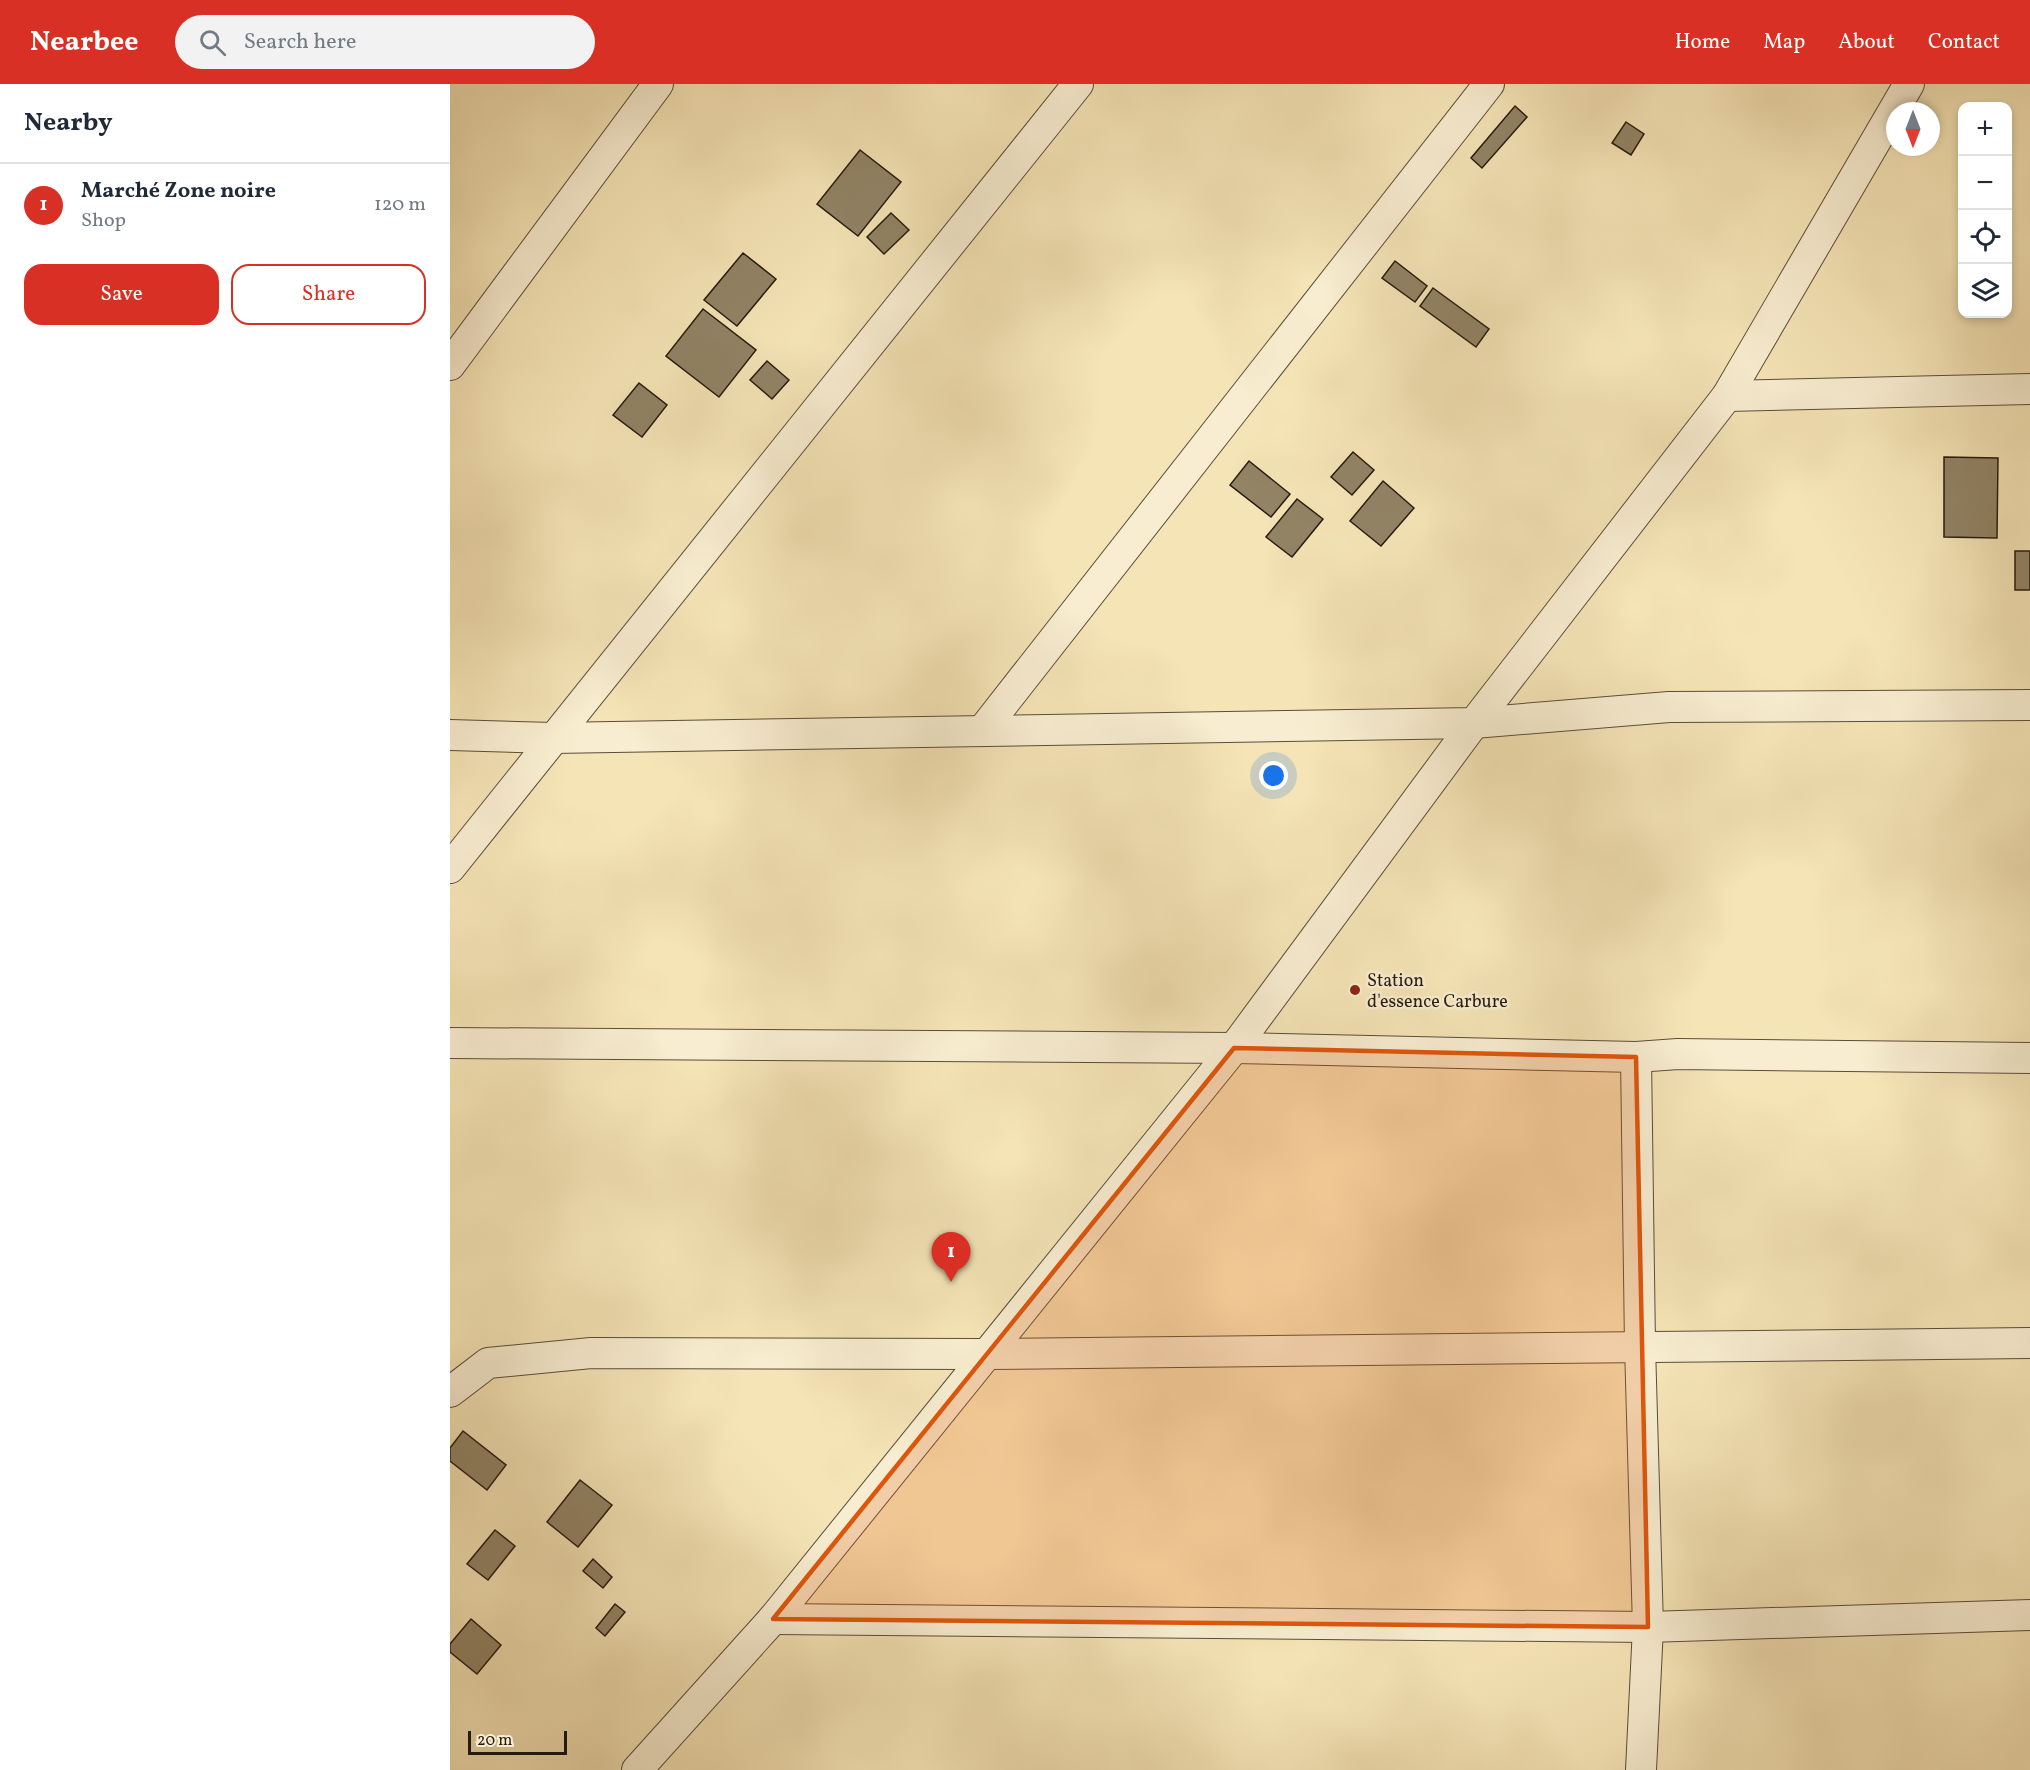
<!DOCTYPE html>
<meta charset="utf-8">
<style>
body{margin:0;font-family:Vollkorn,serif;background:#f2f2f3;color:#1f2937}
.controls{position:absolute;right:18px;top:18px;display:grid;overflow:hidden;border-radius:12px;box-shadow:0 3px 9px #0003}
.controls button{width:54px;height:54px;display:grid;place-items:center;padding:0;border:0;border-bottom:2px solid #e0e1e3;background:#fff;color:#1f2937;font:30px sans-serif}
.compass{position:absolute;left:1436px;top:18px;width:54px;height:54px;border-radius:50%;background:#fff;box-shadow:0 3px 9px #0003;rotate:180deg}
.scale{position:absolute;left:18px;bottom:15px;width:99px;box-sizing:border-box;padding-left:6px;border:3px solid #271b0f;border-top:0;font-size:16px;line-height:21px;white-space:nowrap;color:#271b0f;-webkit-text-stroke:4px #f8edd0;paint-order:stroke}
.you{position:absolute;left:824px;top:692px;width:21px;height:21px;margin:-15px;border:4px solid #fff;border-radius:50%;background:#1a73e8;box-shadow:0 0 0 9px #1a73e833}
.badge{display:grid;place-items:center;width:39px;height:39px;border-radius:50%;background:#d93025;color:#fff;font-size:20px;font-weight:700}
.pin{position:absolute;translate:-50% -50px;filter:drop-shadow(0 2px 3px #0008)}
.pin::after{content:'';position:absolute;top:32px;width:21px;height:18px;background:inherit;clip-path:polygon(0 0,100% 0,50% 100%)}
.list{margin:0;padding:0;list-style:none}
h2{display:flex;justify-content:space-between;align-items:center;height:78px;margin:0;padding:0 24px;font-size:26px}
h2 small{font-size:20px;font-weight:400;color:#747a83}
.list li{display:grid;grid-template-columns:39px 1fr auto;gap:18px;align-items:center;box-sizing:border-box;height:84px;padding:0 24px;border-top:2px solid #e0e1e3}
.list b{display:block;font-size:22px;white-space:nowrap}
.list p{margin:0;font-size:20px;white-space:nowrap;color:#747a83}
.list em{font-size:20px;font-style:normal;color:#747a83}
.actions{display:flex;gap:12px;padding:18px 24px}
.actions a{flex:1;padding:14px 0;border:2px solid #d93025;border-radius:18px;text-align:center;font-size:21px;color:#d93025}
.actions .main{background:#d93025;color:#fff}
.icon{flex:none;width:33px;height:33px;fill:none;stroke:currentColor;stroke-width:2;stroke-linecap:round;stroke-linejoin:round}
.map{position:relative;flex:none;width:1580px;height:1686px;overflow:hidden}
header{display:flex;align-items:center;gap:36px;box-sizing:border-box;height:84px;padding:0 30px;background:#d93025;color:#fff}
header strong{font-size:28px}
nav{display:flex;gap:33px;margin-inline-start:auto;font-size:21px}
.search{width:420px;height:54px;background:#f2f2f3;display:flex;align-items:center;gap:15px;box-sizing:border-box;padding:0 21px;border-radius:33px;color:#747a83;font-size:22px}
main{display:flex}
aside{flex:1;background:#fff}
.map>svg:first-child{display:block}
.building{fill:#928466;stroke:#271b0f;stroke-width:1.5}
.lines{fill:none;stroke-linecap:round;stroke-linejoin:round}
.street-casing{stroke:#5a4d39;stroke-width:32}
.street{stroke:#f8edd0;stroke-width:30}
.marked{fill:#de560c;fill-opacity:0.2;stroke:#de560c;stroke-width:4.5;stroke-linejoin:round}
.poi-dot{fill:#8f2418;stroke:#f8edd0;stroke-width:2}
.labels{text-anchor:middle;stroke-width:5;stroke-linejoin:round;paint-order:stroke}
.poi-label{font-size:18px;fill:#271b0f;stroke:#f8edd0;text-anchor:start}
</style>
<header>
<strong>Nearbee</strong>
<div class="search"><svg class="icon" aria-label="search" viewBox="0 0 24 24"><circle cx="10" cy="10" r="6"/><path d="M15 15l6 6"/></svg>Search here</div>
<nav><a>Home</a><a>Map</a><a>About</a><a>Contact</a></nav>
</header>
<main>
<aside>
<h2>Nearby<small></small></h2>
<ul class="list">
<li><span class="badge">1</span><div><b>Marché Zone noire</b><p>Shop</p></div><em>120 m</em></li>
</ul>
<div class="actions"><a class="main">Save</a><a>Share</a></div>
</aside>
<div class="map">
<svg width="1580" height="1686" viewBox="0 0 1580 1686">
<rect width="100%" height="100%" fill="#f5e4b6"/>
<filter id="stains"><feTurbulence type="fractalNoise" baseFrequency=".00333" numOctaves="4"/><feColorMatrix values="0 0 0 0 .2 0 0 0 0 .09 0 0 0 0 .02 0 0 0 .5 -.17"/></filter>
<radialGradient id="worn" r=".72"><stop offset=".6" stop-color="#630" stop-opacity="0"/><stop offset="1" stop-color="#630" stop-opacity=".3"/></radialGradient>
<!-- building -->
<g class="building">
<path d="M1065,22l12,11 -45,51 -11,-10z"/>
<path d="M1176,38l18,12 -13,21 -19,-12z"/>
<path d="M410,66l41,32 -43,54 -41,-32z"/>
<path d="M441,129l18,17 -25,24 -17,-17z"/>
<path d="M293,169l33,26 -39,47 -33,-26z"/>
<path d="M945,177l32,25 -12,16 -33,-24z"/>
<path d="M983,204l56,41 -13,18 -56,-41z"/>
<path d="M253,225l53,41 -37,47 -53,-41z"/>
<path d="M317,277l22,19 -17,19 -22,-19z"/>
<path d="M189,299l28,22 -25,32 -29,-22z"/>
<path d="M903,368l21,18 -22,25 -21,-18z"/>
<path d="M1494,373l54,1 -1,80 -53,-1z"/>
<path d="M799,377l41,33 -19,23 -41,-32z"/>
<path d="M933,397l31,27 -33,38 -31,-25z"/>
<path d="M847,415l26,20 -31,38 -26,-20z"/>
<rect x="1565" y="467" width="15" height="39"/>
<path d="M13,1347l43,34 -19,25 -37,-29v-13z"/>
<path d="M130,1396l32,25 -34,42 -31,-25z"/>
<path d="M45,1446l20,16 -27,34 -21,-16z"/>
<path d="M143,1475l19,18 -9,11 -20,-17z"/>
<path d="M165,1520l10,8 -20,24 -9,-8z"/>
<path d="M21,1535l30,26 -24,29 -27,-22v-8z"/>
</g>
<g class="lines">
<!-- street casing -->
<g class="street-casing">
<g id="street">
<path d="M0,281l208,-281"/>
<path d="M1277,312l303,-7"/>
<path d="M532,647l507,-647"/>
<path d="M0,651l103,3 921,-15 195,-16 361,-2"/>
<path d="M0,784l628,-784"/>
<path d="M0,959l784,5 402,9 42,-3 352,4"/>
<path d="M1186,973l4,289 8,281 -7,143"/>
<path d="M0,1308l38,-29 103,-10 394,1 1045,-11"/>
<path d="M323,1535l875,8 382,-12"/>
<path d="M187,1686l136,-151 461,-571 240,-325 253,-327 182,-312"/>
</g>
</g>
<!-- street -->
<use href="#street" class="street"/>
</g>
<!-- marked area -->
<path class="marked" d="M784,964l402,9 12,570 -875,-8z"/>
<!-- markers -->
<circle class="poi-dot" cx="905" cy="906" r="6"/>
<g class="labels">
<!-- poi labels -->
<g class="poi-label">
<text x="917" y="902">Station<tspan x="917" dy="21">d'essence Carbure</tspan></text>
</g>
</g>
<rect width="100%" height="100%" filter="url(#stains)"/>
<rect width="100%" height="100%" fill="url(#worn)"/>
</svg>
<div class="controls">
<button>+</button>
<button>−</button>
<button><svg class="icon" aria-label="locate" viewBox="0 0 24 24"><circle cx="12" cy="12" r="6"/><path d="M12 2v4M12 18v4M2 12h4M18 12h4"/></svg></button>
<button><svg class="icon" aria-label="layers" viewBox="0 0 24 24"><path d="M12 4l9 5-9 5-9-5zM3 14l9 5 9-5"/></svg></button>
</div>
<svg class="compass" viewBox="-18 -18 36 36"><path d="M0-13l5 13h-10z" fill="#e53935"/><path d="M0 13l5-13h-10z" fill="#747a83"/></svg>
<div class="scale">20 m</div>
<div class="you"></div>
<div class="pin badge" style="left:501px;top:1198px">1</div>
</div>
</main>
